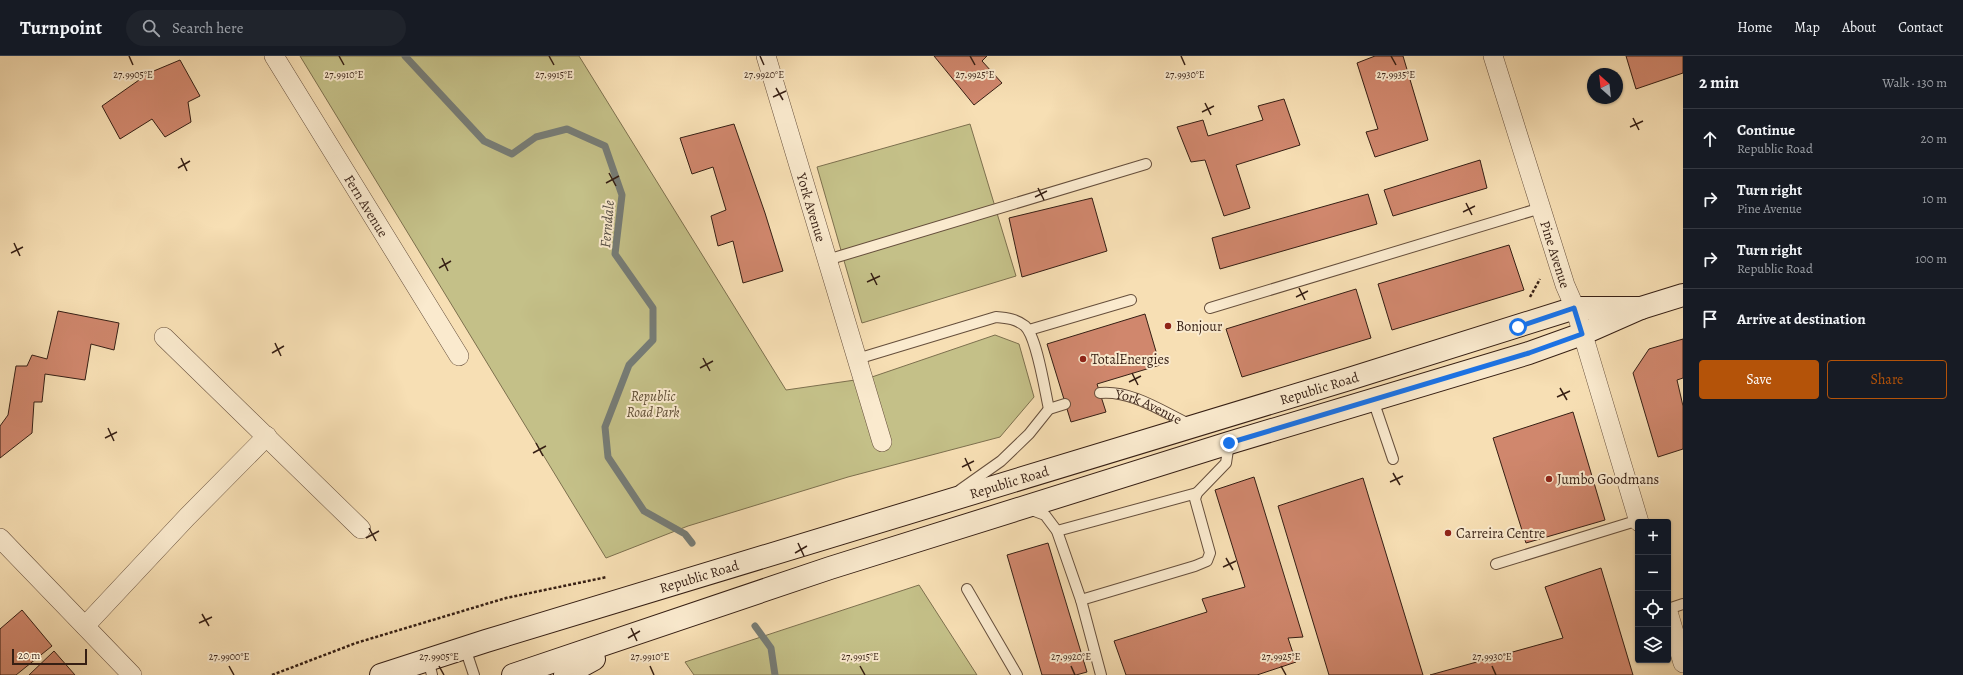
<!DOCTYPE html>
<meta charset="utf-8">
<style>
body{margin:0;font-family:Alegreya,serif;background:#20242c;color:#f1f3f6}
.controls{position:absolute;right:12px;bottom:12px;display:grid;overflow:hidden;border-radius:4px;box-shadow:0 1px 3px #0004}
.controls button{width:36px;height:36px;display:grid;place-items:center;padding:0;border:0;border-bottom:1px solid #363941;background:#171b24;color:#f1f3f6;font:20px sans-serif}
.compass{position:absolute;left:1587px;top:12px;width:36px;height:36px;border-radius:50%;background:#171b24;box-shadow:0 1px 3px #0004;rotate:333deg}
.scale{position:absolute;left:12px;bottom:10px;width:75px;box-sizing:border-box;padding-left:4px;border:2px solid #361f14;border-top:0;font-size:11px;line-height:14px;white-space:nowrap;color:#361f14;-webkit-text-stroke:3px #faeace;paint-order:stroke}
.stop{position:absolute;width:12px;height:12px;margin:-9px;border:3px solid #1a73e8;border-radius:50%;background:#fff}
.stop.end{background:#1a73e8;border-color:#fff;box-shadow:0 1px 4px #0008}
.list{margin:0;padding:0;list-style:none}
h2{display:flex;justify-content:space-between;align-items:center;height:52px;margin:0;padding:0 16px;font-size:17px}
h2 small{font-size:13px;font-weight:400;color:#9ea1a6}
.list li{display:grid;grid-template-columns:26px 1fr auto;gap:12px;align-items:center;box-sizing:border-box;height:60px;padding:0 16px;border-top:1px solid #363941}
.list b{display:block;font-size:15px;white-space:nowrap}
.list p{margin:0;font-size:13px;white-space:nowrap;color:#9ea1a6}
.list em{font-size:13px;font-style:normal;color:#9ea1a6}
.actions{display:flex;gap:8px;padding:12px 16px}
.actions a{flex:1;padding:9px 0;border:1px solid #b45309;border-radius:4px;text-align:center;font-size:14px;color:#b45309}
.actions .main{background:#b45309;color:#fff}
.icon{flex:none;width:22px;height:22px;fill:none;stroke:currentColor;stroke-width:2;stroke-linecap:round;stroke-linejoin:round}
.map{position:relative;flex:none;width:1683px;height:619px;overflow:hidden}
header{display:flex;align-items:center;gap:24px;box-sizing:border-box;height:56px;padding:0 20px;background:#171b24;border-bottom:1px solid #363941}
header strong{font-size:19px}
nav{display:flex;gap:22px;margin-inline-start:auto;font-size:14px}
.search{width:280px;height:36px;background:#20242c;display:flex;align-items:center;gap:10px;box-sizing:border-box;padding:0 14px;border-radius:22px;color:#9ea1a6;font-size:15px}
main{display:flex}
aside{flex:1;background:#171b24}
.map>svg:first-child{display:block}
.green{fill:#c4c088;stroke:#7d704e}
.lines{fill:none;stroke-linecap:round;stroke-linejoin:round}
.stream{stroke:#767c76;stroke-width:7}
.building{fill:#d0876d;stroke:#361f14}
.lane-casing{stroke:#664f3c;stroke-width:12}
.street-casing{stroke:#664f3c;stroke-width:20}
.secondary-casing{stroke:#361f14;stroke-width:24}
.path{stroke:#361f14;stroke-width:2.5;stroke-dasharray:3 2;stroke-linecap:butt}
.lane{stroke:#faeace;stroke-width:10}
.street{stroke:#faeace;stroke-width:19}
.secondary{stroke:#faeace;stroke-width:22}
.route{stroke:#1a73e8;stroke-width:5}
.ticks{fill:none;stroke:#361f14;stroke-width:1.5}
.poi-dot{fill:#8f2418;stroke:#faeace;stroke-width:1.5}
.labels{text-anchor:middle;stroke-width:4;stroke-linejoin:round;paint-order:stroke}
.street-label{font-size:14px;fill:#361f14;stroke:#faeace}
.poi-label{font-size:14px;fill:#361f14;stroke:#faeace;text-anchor:start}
.park-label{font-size:14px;font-style:italic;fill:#614f37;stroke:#faeace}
.water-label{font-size:15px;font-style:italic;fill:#564e45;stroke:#faeace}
.ticks-label{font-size:10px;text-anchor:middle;fill:#361f14;stroke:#faeace;stroke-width:4;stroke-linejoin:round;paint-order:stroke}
</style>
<header>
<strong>Turnpoint</strong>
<div class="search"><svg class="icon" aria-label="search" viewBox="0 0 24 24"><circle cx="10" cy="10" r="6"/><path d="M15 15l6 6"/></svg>Search here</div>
<nav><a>Home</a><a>Map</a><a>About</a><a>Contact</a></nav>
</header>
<main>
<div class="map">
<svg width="1683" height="619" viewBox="0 0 1683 619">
<rect width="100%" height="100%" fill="#f7dfb4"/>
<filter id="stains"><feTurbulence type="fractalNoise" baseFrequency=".005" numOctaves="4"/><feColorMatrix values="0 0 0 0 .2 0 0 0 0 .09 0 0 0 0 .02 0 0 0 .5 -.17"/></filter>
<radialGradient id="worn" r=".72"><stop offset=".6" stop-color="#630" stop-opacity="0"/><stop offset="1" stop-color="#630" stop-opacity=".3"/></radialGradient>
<!-- green -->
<g class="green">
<path d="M300,0h279l207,334 83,-12 126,-43 24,9 15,53 -34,40 -152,40 -160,49 -82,32z"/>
<path d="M970,68l46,152 -154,47 -45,-156z"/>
<path d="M919,529l58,90h-283l-9,-13z"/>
</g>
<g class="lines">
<!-- stream -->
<g class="stream">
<path d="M405,0l79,85 28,13 24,-17 31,-8 38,17 17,49 -7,59 38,54v32l-24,25 -24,62 3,30 36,54 41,23 7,9"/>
<path d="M755,570l16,22 4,27"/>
</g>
</g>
<!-- building -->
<g class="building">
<path d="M934,0h53l-5,5 20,22 -28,22z"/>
<path d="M1375,0h28l25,84 -53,17 -9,-25 12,-3 -21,-66z"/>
<path d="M1626,0h57v17l-47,16z"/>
<path d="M180,4l20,36 -12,6 3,20 -26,15 -13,-18 -32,20 -18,-33 47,-33z"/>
<path d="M1284,43l16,46 -64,20 14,43 -26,8 -19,-56 -14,2 -14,-35 26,-7 5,16 55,-16 -5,-14z"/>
<path d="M734,68l31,89 18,58 -40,12 -10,-42 -15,5 -7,-30 15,-6 -13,-43 -21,7 -12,-36z"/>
<path d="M1480,104l7,28 -94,28 -9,-26z"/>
<path d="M1368,138l9,30 -157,45 -8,-31z"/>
<path d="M1092,142l15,53 -85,26 -13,-59z"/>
<path d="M1509,189l15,45 -132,40 -14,-46z"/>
<path d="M1356,233l15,49 -129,39 -16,-48z"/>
<path d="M58,255l61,12 -5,27 -23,-6 -6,36 -40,-6 -3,28h-8l-2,31 -32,25v-32l8,-11 8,-49h11l5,-11 15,4z"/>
<path d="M1145,258l15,51 -63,19 9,28 -35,10 -24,-78z"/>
<path d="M1683,283v39l-6,2 6,26v43l-25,8 -25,-84 16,-24z"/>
<path d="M1573,356l32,108 -79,23 -33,-105z"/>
<path d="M1254,421l49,160 -15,1 8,24 -39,13h-131l-12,-34 93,-29 -5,-13 43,-12 -30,-97z"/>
<path d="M1363,422l60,197h-94l-51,-169z"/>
<path d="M1048,487l39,129 -11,3h-34l-35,-120z"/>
<path d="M1601,512l32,107h-203l133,-37 -18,-51z"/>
<path d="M22,554l30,36 -36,29h-16v-46z"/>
<path d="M54,595l21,24h-46z"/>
</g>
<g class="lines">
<!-- lane casing -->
<g class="lane-casing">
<g id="lane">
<path d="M827,204l319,-96"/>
<path d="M1210,252l331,-100"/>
<path d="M1029,274l102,-30"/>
<path d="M857,303l139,-42c12,1 20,2 29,9 12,11 20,66 24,83"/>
<path id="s1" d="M1100,337c32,-3 63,19 91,32"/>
<path d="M1373,344l20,59"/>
<path d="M960,434l41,-29 28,-27 20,-25 16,-5"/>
<path d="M1029,453l16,6 12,16 24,69 20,75"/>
<path d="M1057,475l140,-38"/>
<path d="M1496,508l143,-44"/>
<path d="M967,533l50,86"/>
<path d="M1081,544l114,-34 12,-5 3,-8 -15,-54 2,-6 29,-30 3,-20"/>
<path d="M1668,553l15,-5"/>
<path d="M465,592l9,27"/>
<path d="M428,603l4,16"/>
</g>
</g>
<!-- street casing -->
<g class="street-casing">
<g id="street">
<path id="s2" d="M274,0l185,300"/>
<path id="s3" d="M766,0l116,386"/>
<path id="s4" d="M1493,0l72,229 10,23 64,214"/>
<path d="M164,281l197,192"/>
<path d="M0,482l132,137"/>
<path d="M1668,556l15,51"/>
<path d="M85,570l102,-109 80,-81"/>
</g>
</g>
<!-- secondary casing -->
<g class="secondary-casing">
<g id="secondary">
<path id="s5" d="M381,619l105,-34 863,-262 226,-71h66"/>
<path d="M513,619l317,-107 399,-125 300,-90 53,-19 59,-26 42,-13"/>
<path d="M565,619l29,-16"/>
</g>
</g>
<!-- path -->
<g class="path">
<path d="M1530,241l10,-18"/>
<path d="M272,619l84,-32 150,-45 101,-21"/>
</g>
<!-- lane -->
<use href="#lane" class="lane"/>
<!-- street -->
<use href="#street" class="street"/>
<!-- secondary -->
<use href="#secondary" class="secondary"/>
</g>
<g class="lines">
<!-- route -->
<path class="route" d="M1229,387l300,-90 53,-19 -8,-26 -56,19"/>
</g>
<!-- ticks -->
<path class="ticks" d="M129,0l4,9M339,0l5,9M549,0l5,9M760,0l4,9M970,0l5,9M1181,0l4,9M1391,0l5,9M776,32l7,12M773,41l13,-6M1205,47l6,12M1202,56l12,-6M1633,62l6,12M1630,71l13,-6M181,102l6,13M178,112l12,-7M609,117l7,13M606,127l13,-7M1038,132l6,12M1035,141l12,-6M1466,147l6,12M1463,156l12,-6M14,187l6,13M11,197l12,-6M442,202l6,13M439,212l12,-7M871,217l6,12M867,226l13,-6M1299,232l6,12M1296,241l12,-6M275,287l6,13M272,297l12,-7M703,302l7,13M700,312l13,-7M1132,317l6,12M1129,326l12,-6M1560,332l7,12M1557,341l13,-6M108,372l6,13M105,382l12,-6M536,387l7,13M533,397l13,-7M965,402l6,13M962,411l12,-6M1393,417l7,12M1390,426l13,-6M369,472l7,13M366,482l13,-7M798,487l6,13M795,497l12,-7M1226,502l7,12M1223,511l13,-6M202,558l7,12M199,567l13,-6M631,572l6,13M628,582l12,-7M229,610l5,9M439,610l5,9M650,610l4,9M860,610l5,9M1071,610l4,9M1281,610l5,9M1492,610l4,9"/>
<!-- markers -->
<g class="poi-dot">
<circle cx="1168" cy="270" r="4"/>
<circle cx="1083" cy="303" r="4"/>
<circle cx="1549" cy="423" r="4"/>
<circle cx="1448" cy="477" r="4"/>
</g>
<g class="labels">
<!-- street labels -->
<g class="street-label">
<text dy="5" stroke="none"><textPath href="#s2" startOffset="176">Fern Avenue</textPath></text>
<text dy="5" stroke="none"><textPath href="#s3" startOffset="158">York Avenue</textPath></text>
<text dy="5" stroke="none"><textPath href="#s4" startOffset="208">Pine Avenue</textPath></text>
<text dy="5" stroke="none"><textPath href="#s5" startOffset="981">Republic Road</textPath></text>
<text dy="5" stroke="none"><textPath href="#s1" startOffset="51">York Avenue</textPath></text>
<text dy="5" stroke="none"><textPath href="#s5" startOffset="657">Republic Road</textPath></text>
<text dy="5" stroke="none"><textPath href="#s5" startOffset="333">Republic Road</textPath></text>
</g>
<!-- poi labels -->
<g class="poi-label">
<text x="1176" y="275">Bonjour</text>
<text x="1091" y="308">TotalEnergies</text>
<text x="1557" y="428">Jumbo Goodmans</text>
<text x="1456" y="482">Carreira Centre</text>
</g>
<!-- park labels -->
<g class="park-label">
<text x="653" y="345">Republic<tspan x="653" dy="16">Road Park</tspan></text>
</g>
<!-- water labels -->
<g class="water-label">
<text transform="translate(607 168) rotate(-85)" y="5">Ferndale</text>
</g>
</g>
<g class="ticks-label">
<text x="133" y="22">27.9905°E</text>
<text x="344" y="22">27.9910°E</text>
<text x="554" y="22">27.9915°E</text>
<text x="764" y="22">27.9920°E</text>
<text x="975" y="22">27.9925°E</text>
<text x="1185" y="22">27.9930°E</text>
<text x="1396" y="22">27.9935°E</text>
<text x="229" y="604">27.9900°E</text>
<text x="439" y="604">27.9905°E</text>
<text x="650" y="604">27.9910°E</text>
<text x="860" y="604">27.9915°E</text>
<text x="1071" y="604">27.9920°E</text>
<text x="1281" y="604">27.9925°E</text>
<text x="1492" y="604">27.9930°E</text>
</g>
<rect width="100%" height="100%" filter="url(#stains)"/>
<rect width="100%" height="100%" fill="url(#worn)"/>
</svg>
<div class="controls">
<button>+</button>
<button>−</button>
<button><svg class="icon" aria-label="locate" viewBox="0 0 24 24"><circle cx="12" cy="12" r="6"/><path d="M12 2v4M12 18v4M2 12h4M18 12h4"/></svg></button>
<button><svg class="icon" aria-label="layers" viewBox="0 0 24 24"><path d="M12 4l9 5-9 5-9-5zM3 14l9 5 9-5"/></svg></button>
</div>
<svg class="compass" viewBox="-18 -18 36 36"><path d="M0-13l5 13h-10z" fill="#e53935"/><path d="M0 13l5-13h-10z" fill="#9ea1a6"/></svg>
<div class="scale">20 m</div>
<div class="stop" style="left:1518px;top:271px"></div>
<div class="stop end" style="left:1229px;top:387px"></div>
</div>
<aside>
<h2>2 min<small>Walk · 130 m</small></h2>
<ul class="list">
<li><svg class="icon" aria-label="ahead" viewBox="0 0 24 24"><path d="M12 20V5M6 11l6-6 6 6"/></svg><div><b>Continue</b><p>Republic Road</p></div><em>20 m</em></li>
<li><svg class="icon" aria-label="right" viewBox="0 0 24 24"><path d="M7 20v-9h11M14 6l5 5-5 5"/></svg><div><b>Turn right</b><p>Pine Avenue</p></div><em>10 m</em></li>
<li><svg class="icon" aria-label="right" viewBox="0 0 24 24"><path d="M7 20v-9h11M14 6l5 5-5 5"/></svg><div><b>Turn right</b><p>Republic Road</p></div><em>100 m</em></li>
<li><svg class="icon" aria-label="arrive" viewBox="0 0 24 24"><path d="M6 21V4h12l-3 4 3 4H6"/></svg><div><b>Arrive at destination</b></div></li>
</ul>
<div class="actions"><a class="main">Save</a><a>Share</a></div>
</aside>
</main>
